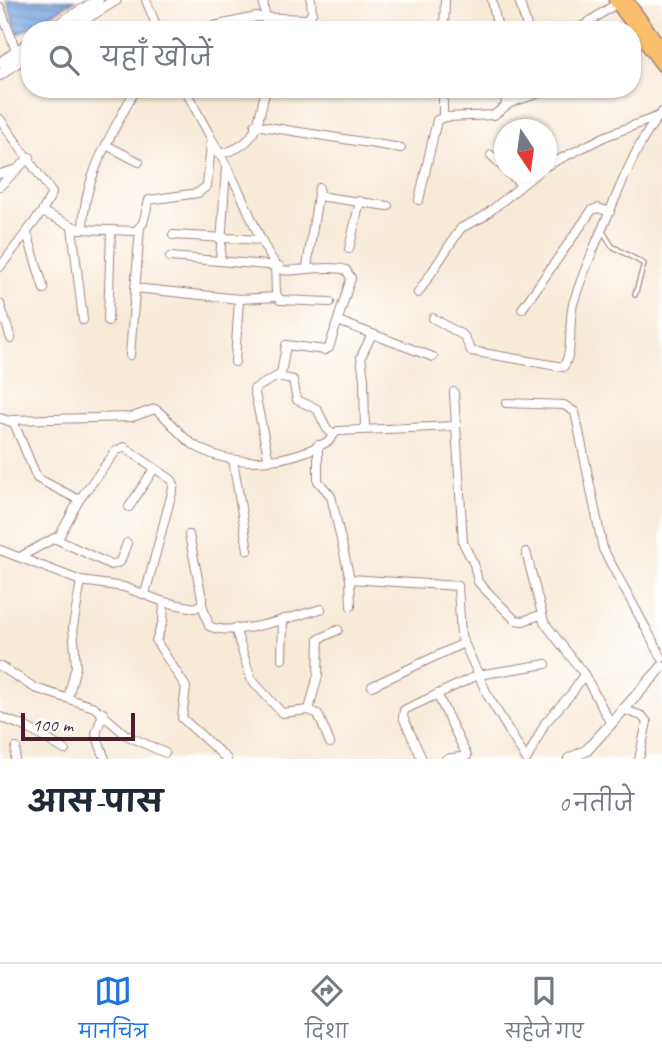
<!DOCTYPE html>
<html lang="hi">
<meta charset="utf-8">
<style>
body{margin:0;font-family:Caveat,"Playpen Sans Deva",sans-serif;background:#f2f2f3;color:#1f2937}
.compass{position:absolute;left:494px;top:119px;width:63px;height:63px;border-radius:50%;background:#fff;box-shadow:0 2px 5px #0004;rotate:167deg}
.scale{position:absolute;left:21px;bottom:18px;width:114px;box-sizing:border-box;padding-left:7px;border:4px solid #4a1f2b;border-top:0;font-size:19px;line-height:24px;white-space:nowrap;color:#4a1f2b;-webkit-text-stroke:5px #fff;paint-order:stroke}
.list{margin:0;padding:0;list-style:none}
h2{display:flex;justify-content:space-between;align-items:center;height:91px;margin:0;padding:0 28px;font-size:30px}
h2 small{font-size:23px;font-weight:400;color:#747a83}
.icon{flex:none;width:38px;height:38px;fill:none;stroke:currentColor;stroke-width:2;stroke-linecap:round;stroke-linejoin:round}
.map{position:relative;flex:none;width:662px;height:759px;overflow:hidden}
.search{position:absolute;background:#fff;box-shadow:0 2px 5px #0004;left:21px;right:21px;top:21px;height:77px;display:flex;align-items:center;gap:18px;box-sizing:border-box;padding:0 24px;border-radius:28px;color:#747a83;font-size:26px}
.sheet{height:203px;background:#fff}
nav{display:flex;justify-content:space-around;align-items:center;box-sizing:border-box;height:98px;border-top:2px solid #e0e1e3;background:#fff;font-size:19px;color:#747a83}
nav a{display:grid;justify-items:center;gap:4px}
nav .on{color:#1a73e8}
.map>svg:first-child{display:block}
.water{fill:url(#water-rules);stroke:#606386;stroke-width:2}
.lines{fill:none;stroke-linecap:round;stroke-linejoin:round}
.service-casing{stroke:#a08481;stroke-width:6}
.minor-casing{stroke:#a08481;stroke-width:10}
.tertiary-casing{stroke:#a08481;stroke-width:12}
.primary-casing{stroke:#a08481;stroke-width:15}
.service{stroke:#fff;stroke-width:3.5}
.minor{stroke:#fff;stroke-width:8}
.tertiary{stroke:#fff;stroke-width:10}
.primary{stroke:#f9bf6c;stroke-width:12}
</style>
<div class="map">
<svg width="662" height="759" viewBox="0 0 662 759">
<defs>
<pattern id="water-rules" width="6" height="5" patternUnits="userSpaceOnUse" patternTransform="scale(1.75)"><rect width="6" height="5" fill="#77a7e1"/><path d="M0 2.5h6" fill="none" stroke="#6487b7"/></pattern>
</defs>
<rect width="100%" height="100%" fill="#fff"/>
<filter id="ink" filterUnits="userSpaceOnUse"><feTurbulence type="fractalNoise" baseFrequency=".0143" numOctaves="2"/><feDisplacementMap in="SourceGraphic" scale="14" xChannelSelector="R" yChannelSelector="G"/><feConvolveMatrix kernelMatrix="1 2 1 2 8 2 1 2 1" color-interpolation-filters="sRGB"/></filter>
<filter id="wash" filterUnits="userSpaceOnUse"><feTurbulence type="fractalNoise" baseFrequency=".00686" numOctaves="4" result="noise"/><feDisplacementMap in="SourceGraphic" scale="28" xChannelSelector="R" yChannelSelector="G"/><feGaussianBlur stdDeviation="1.57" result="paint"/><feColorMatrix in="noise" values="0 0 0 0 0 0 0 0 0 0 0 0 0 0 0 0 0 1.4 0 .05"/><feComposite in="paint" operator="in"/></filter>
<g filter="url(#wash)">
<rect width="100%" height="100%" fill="#f7ead7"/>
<!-- water -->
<path class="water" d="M7,0h68l-57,34z"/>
</g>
<g filter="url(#ink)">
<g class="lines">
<!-- service casing -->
<g class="service-casing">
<path id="service" d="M602,230l10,16 32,18 -9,31"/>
</g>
<!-- minor casing -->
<g class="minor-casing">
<g id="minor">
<path d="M146,0l12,30"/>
<path d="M263,0l4,30"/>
<path d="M492,0l6,30"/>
<path d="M519,0l9,30"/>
<path d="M0,7l16,44"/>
<path d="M195,30l61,-13 52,2 4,-6 -1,-13"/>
<path d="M444,30l1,-30"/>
<path d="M577,30l40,-27"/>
<path d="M185,89c18,36 39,70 56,106 9,18 25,64 41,75 4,3 49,-6 64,0l5,8 -22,70 -4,2 -39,-5 -5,29 -27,15 15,72"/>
<path d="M443,89v28"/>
<path d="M504,89l2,16"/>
<path d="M0,119l52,74 -10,19 -42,55"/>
<path d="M255,125l146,23"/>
<path d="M106,145l33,17"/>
<path d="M218,154c40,-7 39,-30 48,-65"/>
<path d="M491,155l13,13"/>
<path d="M546,166l60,-30 53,-20"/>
<path d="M508,172l13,13"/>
<path d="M0,174l14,-4"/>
<path d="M0,186l30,-29"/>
<path d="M318,196l70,10"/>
<path d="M419,200l18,-80 9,-3 48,-2 16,-12 41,-14"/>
<path d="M42,212l37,17 57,2 7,-8 6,-23 49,-7 9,-7 4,-42"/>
<path d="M72,227l11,93"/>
<path d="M83,229c0,-50 27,-92 50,-135"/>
<path d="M27,233l17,56"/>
<path d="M173,235l88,5"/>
<path d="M349,249l11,-48"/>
<path d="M170,257l109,9"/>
<path d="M220,261l6,-94"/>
<path d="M275,265l1,28 4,7 50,2"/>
<path d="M307,267l12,-79"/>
<path d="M135,288l104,11 38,-2"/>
<path d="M418,293l43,-65 22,-11 55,-45"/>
<path d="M0,304l11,35"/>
<path d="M522,309l70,-99 6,-2 12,4"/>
<path d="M433,318l31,18 7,15 92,16c11,-14 5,-45 10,-63 10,-33 25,-65 38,-96 15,-34 27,-67 51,-96"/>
<path d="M108,321l3,-90"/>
<path d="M338,321l95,36"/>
<path d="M130,355l10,-127"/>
<path d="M235,362l4,-63"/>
<path d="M279,377l14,3 4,20 20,9 10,20 6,5"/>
<path d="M454,392l9,151 11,21 4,18 37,38 8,1 17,-6"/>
<path d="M506,403l58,2 11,7 28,137 59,109"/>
<path d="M0,418l14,5 23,55 42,22"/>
<path d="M11,420l121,-3 23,-8c14,9 22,24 36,34 39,27 95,21 136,-1 6,-3 5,-8 11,-11l118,-5"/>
<path d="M365,429l-1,-50 -3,-22 11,-23"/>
<path d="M318,445v36l13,15 19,83 1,27"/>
<path d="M233,460l15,90"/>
<path d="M129,507l25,-38"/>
<path d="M56,539l55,26 9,-3 7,-19"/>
<path d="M0,550l81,31 43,6 40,15 31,6 7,-4v-6l-13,-63"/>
<path d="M526,552l18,70 40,52"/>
<path d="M20,557l40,-22 19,-35 37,-49 8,-4 48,33 2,5 -29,109"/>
<path d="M350,579l108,7 3,50 27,60 38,63"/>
<path d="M164,602l-1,19 -7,20 30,46 -4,31 45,41"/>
<path d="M202,604l7,22c25,12 85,-10 112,-17"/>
<path d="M235,628l16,51 31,34 27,-3 9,4 12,29"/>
<path d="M282,659l1,-40"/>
<path d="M0,666l35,22 59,19 32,28 39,18"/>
<path d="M372,686l92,-43"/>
<path d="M437,694l30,62 -21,3"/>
<path d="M68,698l8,-32 -3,-39 8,-46"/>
<path d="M622,709l20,7 5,6 -8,37"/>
<path d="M309,710l9,-35 1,-36 19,-9"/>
<path d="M103,713l-7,21 9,25"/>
<path d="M0,717l26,10 39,23"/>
<path d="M15,759l1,-11"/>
<path d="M422,759l-19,-42 1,-7 74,-35 68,-11"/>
<path d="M527,759l18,-36 27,-30 12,-19 26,48"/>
</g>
</g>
<!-- tertiary casing -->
<g class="tertiary-casing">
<g id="tertiary">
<path d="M49,30l49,-30"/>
<path d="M67,30l49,-30"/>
<path d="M0,63l30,-21"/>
<path d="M0,75l30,-22"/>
<path d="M569,759l18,-9 75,-83"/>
</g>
</g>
<!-- primary casing -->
<g class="primary-casing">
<g id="primary">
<path d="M615,0l47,65"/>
<path d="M626,0l36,49"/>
</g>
</g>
<!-- service -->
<use href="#service" class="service"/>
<!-- minor -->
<use href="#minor" class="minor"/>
<!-- tertiary -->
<use href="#tertiary" class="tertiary"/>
<!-- primary -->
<use href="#primary" class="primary"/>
</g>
</g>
</svg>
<svg class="compass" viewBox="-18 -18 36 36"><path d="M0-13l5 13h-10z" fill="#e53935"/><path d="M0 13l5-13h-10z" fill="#747a83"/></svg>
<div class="scale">100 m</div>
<div class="search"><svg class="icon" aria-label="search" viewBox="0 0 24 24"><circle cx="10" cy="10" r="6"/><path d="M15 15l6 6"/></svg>यहाँ खोजें</div>
</div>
<section class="sheet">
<h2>आस-पास<small>0 नतीजे</small></h2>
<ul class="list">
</ul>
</section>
<nav>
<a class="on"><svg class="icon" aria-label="map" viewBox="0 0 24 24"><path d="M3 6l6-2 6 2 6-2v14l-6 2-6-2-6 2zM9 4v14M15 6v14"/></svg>मानचित्र</a>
<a><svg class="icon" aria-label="directions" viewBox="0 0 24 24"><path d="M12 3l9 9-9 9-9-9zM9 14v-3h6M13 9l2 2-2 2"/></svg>दिशा</a>
<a><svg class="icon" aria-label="saved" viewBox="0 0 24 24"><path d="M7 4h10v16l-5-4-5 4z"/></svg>सहेजे गए</a>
</nav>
